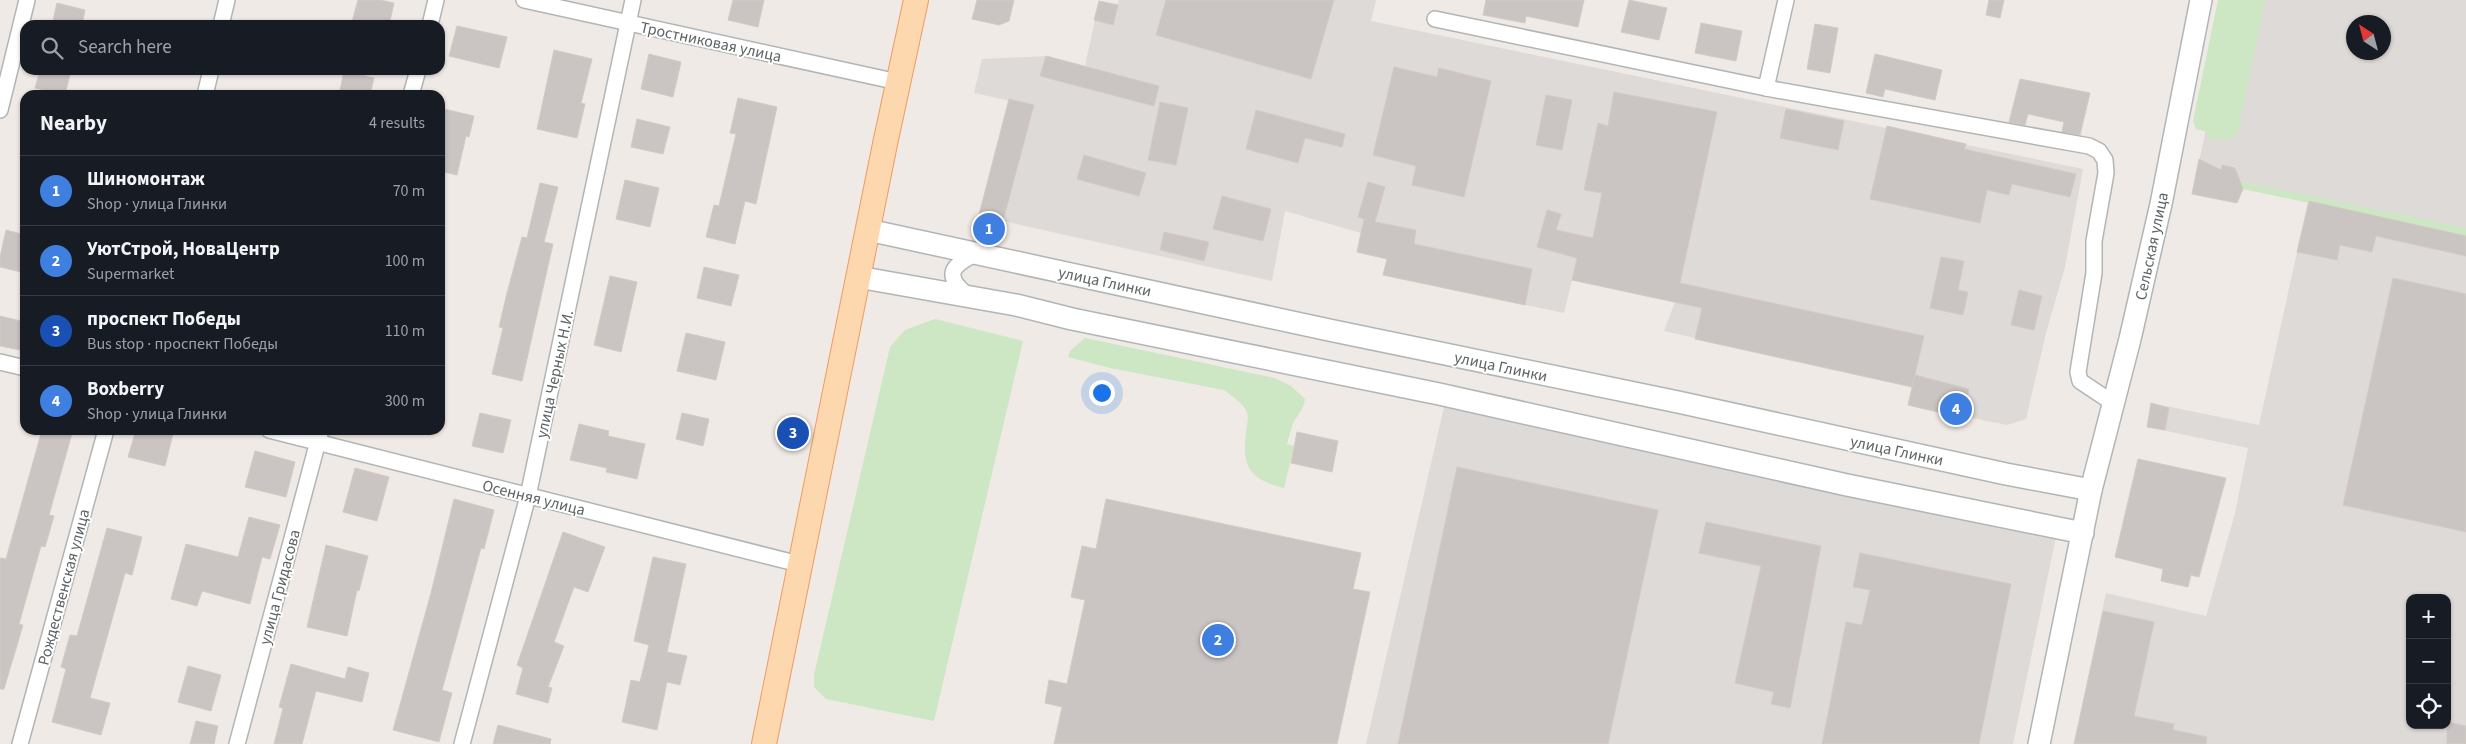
<!DOCTYPE html>
<meta charset="utf-8">
<style>
body{margin:0;font-family:"Source Sans 3",sans-serif;background:#20242c;color:#f1f3f6}
.controls{position:absolute;right:15px;bottom:15px;display:grid;overflow:hidden;border-radius:10px;box-shadow:0 1px 4px #0004}
.controls button{width:45px;height:45px;display:grid;place-items:center;padding:0;border:0;border-bottom:1px solid #363941;background:#171b24;color:#f1f3f6;font:25px sans-serif}
.compass{position:absolute;left:2346px;top:15px;width:45px;height:45px;border-radius:50%;background:#171b24;box-shadow:0 1px 4px #0004;rotate:324deg}
.you{position:absolute;left:1101px;top:392px;width:18px;height:18px;margin:-12px;border:4px solid #fff;border-radius:50%;background:#1a73e8;box-shadow:0 0 0 8px #1a73e833}
.badge{display:grid;place-items:center;width:32px;height:32px;border-radius:50%;background:#2563eb;color:#fff;font-size:16px;font-weight:700}
.pin{position:absolute;translate:-50% -50%;border:2px solid #fff;box-shadow:0 1px 5px #0006}
.list{margin:0;padding:0;list-style:none}
h2{display:flex;justify-content:space-between;align-items:center;height:65px;margin:0;padding:0 20px;font-size:21px}
h2 small{font-size:16px;font-weight:400;color:#9ea1a6}
.list li{display:grid;grid-template-columns:32px 1fr auto;gap:15px;align-items:center;box-sizing:border-box;height:70px;padding:0 20px;border-top:1px solid #363941}
.list b{display:block;font-size:19px;white-space:nowrap}
.list p{margin:0;font-size:16px;white-space:nowrap;color:#9ea1a6}
.list em{font-size:16px;font-style:normal;color:#9ea1a6}
.icon{flex:none;width:28px;height:28px;fill:none;stroke:currentColor;stroke-width:2;stroke-linecap:round;stroke-linejoin:round}
.map{position:relative;flex:none;width:2466px;height:744px;overflow:hidden}
.search{position:absolute;background:#171b24;box-shadow:0 1px 4px #0004;left:20px;top:20px;width:425px;height:55px;display:flex;align-items:center;gap:12px;box-sizing:border-box;padding:0 18px;border-radius:15px;color:#9ea1a6;font-size:19px}
.panel{position:absolute;background:#171b24;box-shadow:0 1px 4px #0004;left:20px;top:90px;width:425px;height:345px;border-radius:15px}
.map>svg:first-child{display:block}
.industrial{fill:#dedad8;fill-rule:evenodd}
.green{fill:#cde6c3}
.building{fill:#cac5c2;stroke:#d4cac4}
.lines{fill:none;stroke-linecap:round;stroke-linejoin:round}
.minor-casing{stroke:#b1b5b7;stroke-width:18}
.secondary-casing{stroke:#b0b5b8;stroke-width:24}
.primary-casing{stroke:#ee9b60;stroke-width:26}
.minor{stroke:#fff;stroke-width:15}
.secondary{stroke:#fff;stroke-width:21}
.primary{stroke:#fdd7ad;stroke-width:24}
.labels{text-anchor:middle;stroke-width:4;stroke-linejoin:round;paint-order:stroke}
.street-label{font-size:16px;fill:#5d6365;stroke:#fff}
</style>
<div class="map">
<svg width="2466" height="744" viewBox="0 0 2466 744">
<rect width="100%" height="100%" fill="#efeae5"/>
<!-- industrial -->
<g class="industrial">
<path d="M1119,0h257l-5,21 712,148 -18,98 -19,66 -20,86 -19,6 -99,-20 4,-18 -248,-56 11,-29 -103,-22 -8,33 -181,-38 4,-16 -30,-7 4,-19 -76,-22 -13,70 -269,-60 31,-115 -60,-13 8,-34 64,-3 39,10 14,-65 18,4z"/>
<path d="M2234,0h232v744h-392l32,-151 100,23 29,-103 13,-65 -101,-21 4,-24 108,22 49,-223 -65,-13 -6,14 -45,-9zM2354,22h30v30h-30zM2410,598h37v127h-37z"/>
<path d="M1445,403l611,134 -43,207h-647z"/>
</g>
<!-- green -->
<g class="green">
<path d="M2218,0h47l-27,131 -3,7 -24,2 -4,-8 -11,-3 -3,-8z"/>
<path d="M2239,181l227,47v8l-223,-47z"/>
<path d="M935,319l88,22 -89,380 -108,-22 -12,-12v-12l76,-328 15,-17z"/>
<path d="M1085,338l189,40 17,8 14,13 -2,8 -10,16 -6,21 7,2 -10,42c-35,-9 -42,-21 -38,-56 1,-6 3,-14 1,-20 -5,-10 -14,-15 -23,-22l-114,-22 -42,-11 2,-6z"/>
</g>
<!-- building -->
<g class="building">
<path d="M358,0h22l14,3 -5,22h-38z"/>
<path d="M733,0h31l-6,27 -30,-7z"/>
<path d="M977,0h37l-5,21 -10,4 -27,-6z"/>
<path d="M1166,0h168l-23,79 -155,-44z"/>
<path d="M1486,0h98l-6,27 -52,-11 -1,7 -42,-8z"/>
<path d="M1629,0l38,8 -8,32 -38,-8z"/>
<path d="M1989,0h15l-4,18 -14,-3z"/>
<path d="M1099,1l19,4 -5,20 -19,-5z"/>
<path d="M57,3l28,7 -3,15h-30z"/>
<path d="M1701,23l41,8 -6,30 -41,-8z"/>
<path d="M1815,24l23,4 -8,45 -23,-4z"/>
<path d="M457,26l50,11 -8,31 -50,-12z"/>
<path d="M554,50l38,9 -11,44 4,1 -8,34 -40,-9z"/>
<path d="M649,54l32,8 -8,35 -32,-8z"/>
<path d="M1875,54l67,16 -7,30 -50,-11 -2,8 -17,-4z"/>
<path d="M1046,56l113,30 -5,20 -114,-30z"/>
<path d="M1394,67l43,10 2,-9 52,13 -27,116 -52,-12 4,-19 -43,-11z"/>
<path d="M40,70h31l-6,25 -30,-7z"/>
<path d="M344,71l30,7 -4,17h-31z"/>
<path d="M2020,79l70,14 -10,42 -18,-3 2,-10 -36,-8 -3,11 -16,-3z"/>
<path d="M1614,92l103,20 -37,171 244,53 -12,51 -217,-48 7,-31 -130,-28 5,-22 -40,-11 10,-37 14,4 -5,16 37,8 9,-45 -18,-3 14,-67 10,3z"/>
<path d="M1546,95l26,5 -10,50 -26,-5z"/>
<path d="M738,98l39,9 -21,97 -11,-3 -10,43 -29,-7 8,-32 5,1 17,-72 -6,-1z"/>
<path d="M1009,99l25,6 -35,131 -24,-6z"/>
<path d="M1160,102l28,6 -12,57 -28,-5z"/>
<path d="M440,108l34,8 -5,21 -3,-1 -9,39 -17,-4z"/>
<path d="M1786,109l58,12 -6,29 -58,-12z"/>
<path d="M1256,110l89,24 -3,13 -37,-9 -7,25 -52,-14z"/>
<path d="M637,119l33,8 -7,27 -32,-7z"/>
<path d="M1887,126l79,18 -2,5 112,25 -6,23 -58,-13 -3,11 -22,-5 -7,33 -110,-24z"/>
<path d="M1084,155l62,18 -7,23 -62,-17z"/>
<path d="M2199,159l22,11 1,-5 13,3 8,21 -6,14 -45,-9z"/>
<path d="M625,180l34,8 -9,39 -34,-8z"/>
<path d="M1368,182l17,5 -10,35 41,8 -2,14 118,25 -7,36 -142,-30 4,-16 -30,-7 7,-33 3,1 -9,-3z"/>
<path d="M540,183l18,4 -14,55 9,2 -31,137 -30,-7 11,-46 -4,-1 8,-34 15,-56 5,1z"/>
<path d="M1222,196l49,13 -8,32 -50,-12z"/>
<path d="M2309,201l157,35v20l-90,-20 -4,16 -32,-7 -3,15 -40,-8z"/>
<path d="M6,230l19,5v38l-25,-6v-10z"/>
<path d="M1164,232l45,10 -5,19 -44,-11z"/>
<path d="M1941,257l23,4 -6,29 10,2 -5,23 -33,-7z"/>
<path d="M704,267l35,8 -8,31 -34,-8z"/>
<path d="M610,276l27,6 -16,70 -27,-7z"/>
<path d="M2393,278l73,16v238l-123,-27z"/>
<path d="M2019,290l23,6 -8,34 -23,-5z"/>
<path d="M0,316l25,6 -5,28 -20,-4z"/>
<path d="M686,333l39,9 -9,38 -39,-9z"/>
<path d="M1915,375l54,14 -6,29 -55,-13z"/>
<path d="M2151,403l18,5 -4,22 -18,-3z"/>
<path d="M480,413l31,7 -8,33 -31,-7z"/>
<path d="M682,413l27,6 -6,27 -27,-7z"/>
<path d="M579,424l30,7 -1,5 37,8 -8,35 -31,-7 1,-4 -37,-8z"/>
<path d="M42,430h31l-24,85 5,1 -9,31 -4,-1 -22,78 4,1 -19,64h-4v-131l6,1z"/>
<path d="M136,430h38l-9,36 -37,-9z"/>
<path d="M1297,432l41,9 -6,31 -41,-9z"/>
<path d="M255,451l40,11 -9,35 -41,-10z"/>
<path d="M2138,459l88,19 -27,99 -8,-2 -3,12 -27,-6 2,-12 -48,-12z"/>
<path d="M1457,467l201,43 -50,234h-210z"/>
<path d="M355,468l34,9 -12,44 -34,-9z"/>
<path d="M454,499l40,11 -10,39 -3,-1 -39,142 10,3 -13,49 -46,-12 38,-137z"/>
<path d="M1106,499l255,54 -8,36 17,3 -33,152h-283l8,-37 -17,-4 4,-23 18,4 18,-84 -14,-3 11,-51 14,3z"/>
<path d="M249,517l31,8 -10,34 -8,-2 -12,47 -48,-13 -5,15 -26,-7 15,-55 52,13z"/>
<path d="M1706,522l115,24 -31,162 -19,-4 3,-12 -39,-9 26,-117 -62,-13z"/>
<path d="M107,528l35,9 -10,38 -7,-2 -35,125 20,5 -9,32 -49,-13 14,-53 -5,-2 9,-32 7,1z"/>
<path d="M563,532l42,15 -17,45 -14,-5 -20,55 10,4 -16,41 4,1 -4,15 -32,-9 7,-26 -6,-3z"/>
<path d="M326,545l42,11 -9,35 -2,-1 -10,46 -40,-9z"/>
<path d="M1860,553l151,31 -32,160h-157l24,-122 16,3 8,-35 -17,-3z"/>
<path d="M653,557l33,7 -19,88 20,4 -7,29 -13,-3 -10,48 -35,-8 9,-42 9,2 9,-37 -15,-4z"/>
<path d="M2103,611l51,11 -20,94 40,8 -1,6 34,7 -1,7h-132z"/>
<path d="M291,664l54,15 3,-12 21,6 -7,29 -46,-11 -14,53h-28l9,-36 -4,-1z"/>
<path d="M188,666l33,9 -10,36 -33,-9z"/>
<path d="M196,721l22,5 -4,18h-24z"/>
<path d="M2447,722l19,4v18h-19z"/>
<path d="M498,725l53,14 -1,5h-57z"/>
</g>
<g class="lines">
<!-- minor casing -->
<g class="minor-casing">
<g id="minor">
<path d="M524,0l374,82"/>
<path d="M1435,19l331,69 323,58 10,5 6,9 1,13 -12,68v32l-16,99 2,9 33,22"/>
<path d="M221,25l6,-25"/>
<path d="M430,25l6,-25"/>
<path d="M1766,88l20,-88"/>
<path d="M205,95l6,-25"/>
<path d="M411,95l7,-25"/>
<path d="M0,110l27,-110"/>
<path d="M968,296c-25,-21 -17,-30 9,-43"/>
<path d="M0,362l25,6"/>
<path d="M269,430l530,134"/>
<path d="M20,744l86,-314"/>
<path d="M237,744l84,-314"/>
<path d="M462,744l66,-248 105,-496"/>
</g>
</g>
<!-- secondary casing -->
<g class="secondary-casing">
<g id="secondary">
<path d="M868,230l461,100 349,72 328,72 85,16"/>
<path d="M858,277l158,28 56,14 367,75 408,91 236,48"/>
<path d="M2039,744l52,-254 39,-151 31,-135 40,-204"/>
</g>
</g>
<!-- primary casing -->
<g class="primary-casing">
<path id="primary" d="M764,744l121,-600 31,-144"/>
</g>
<!-- minor -->
<use href="#minor" class="minor"/>
<!-- secondary -->
<use href="#secondary" class="secondary"/>
<!-- primary -->
<use href="#primary" class="primary"/>
</g>
<g class="labels">
<!-- street labels -->
<g class="street-label">
<text transform="translate(711 41) rotate(12)" y="6">Тростниковая улица</text>
<text transform="translate(2151 246) rotate(-78)" y="6">Сельская улица</text>
<text transform="translate(1105 281) rotate(12)" y="6">улица Глинки</text>
<text transform="translate(1501 366) rotate(12)" y="6">улица Глинки</text>
<text transform="translate(554 374) rotate(-78)" y="6">улица Черных Н.И.</text>
<text transform="translate(1897 450) rotate(12)" y="6">улица Глинки</text>
<text transform="translate(534 497) rotate(14)" y="6">Осенняя улица</text>
<text transform="translate(63 587) rotate(-75)" y="6">Рождественская улица</text>
<text transform="translate(279 587) rotate(-75)" y="6">улица Гридасова</text>
</g>
</g>
</svg>
<div class="controls">
<button>+</button>
<button>−</button>
<button><svg class="icon" aria-label="locate" viewBox="0 0 24 24"><circle cx="12" cy="12" r="6"/><path d="M12 2v4M12 18v4M2 12h4M18 12h4"/></svg></button>
</div>
<svg class="compass" viewBox="-18 -18 36 36"><path d="M0-13l5 13h-10z" fill="#e53935"/><path d="M0 13l5-13h-10z" fill="#9ea1a6"/></svg>
<div class="you"></div>
<div class="pin badge" style="left:989px;top:229px;background:#3f7fe0">1</div>
<div class="pin badge" style="left:1218px;top:640px;background:#3f7fe0">2</div>
<div class="pin badge" style="left:793px;top:433px;background:#1a4fb4">3</div>
<div class="pin badge" style="left:1956px;top:409px;background:#3f7fe0">4</div>
<div class="search"><svg class="icon" aria-label="search" viewBox="0 0 24 24"><circle cx="10" cy="10" r="6"/><path d="M15 15l6 6"/></svg>Search here</div>
<section class="panel">
<h2>Nearby<small>4 results</small></h2>
<ul class="list">
<li><span class="badge" style="background:#3f7fe0">1</span><div><b>Шиномонтаж</b><p>Shop · улица Глинки</p></div><em>70 m</em></li>
<li><span class="badge" style="background:#3f7fe0">2</span><div><b>УютСтрой, НоваЦентр</b><p>Supermarket</p></div><em>100 m</em></li>
<li><span class="badge" style="background:#1a4fb4">3</span><div><b>проспект Победы</b><p>Bus stop · проспект Победы</p></div><em>110 m</em></li>
<li><span class="badge" style="background:#3f7fe0">4</span><div><b>Boxberry</b><p>Shop · улица Глинки</p></div><em>300 m</em></li>
</ul>
</section>
</div>
